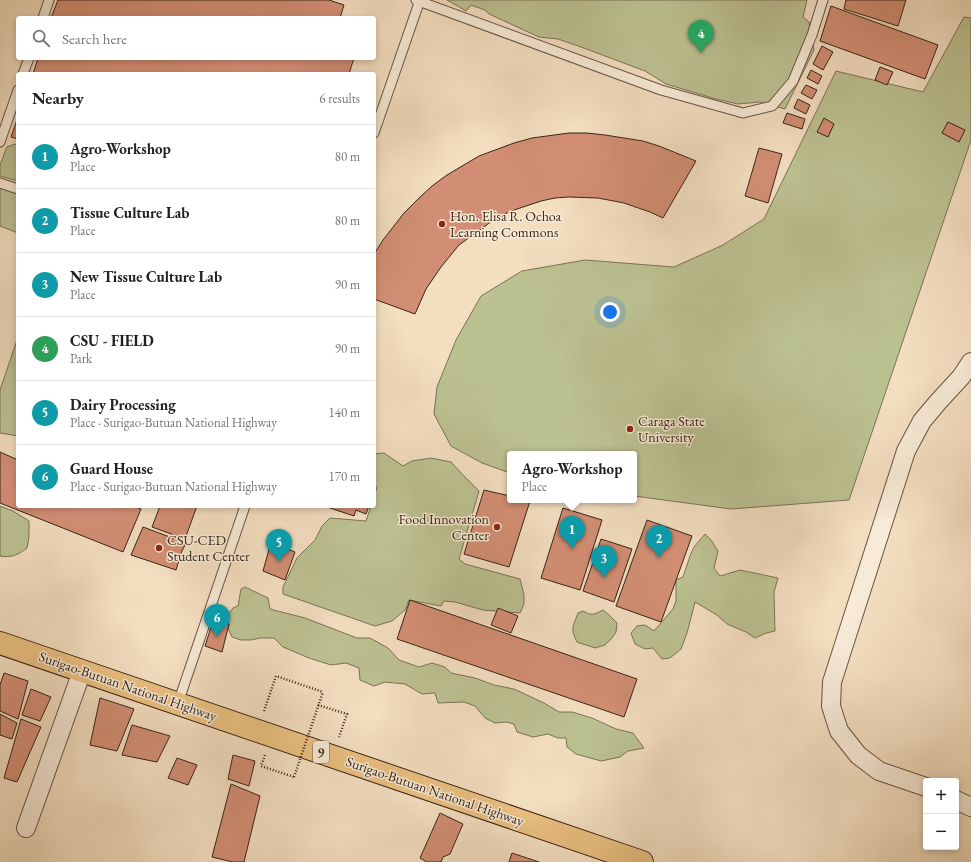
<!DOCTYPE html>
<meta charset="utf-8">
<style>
body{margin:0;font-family:"EB Garamond",serif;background:#f2f2f2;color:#202124}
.controls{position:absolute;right:12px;bottom:12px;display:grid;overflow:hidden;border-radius:4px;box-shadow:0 2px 6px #0003}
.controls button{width:36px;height:36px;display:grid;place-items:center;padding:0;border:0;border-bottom:1px solid #e0e0e0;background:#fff;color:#202124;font:20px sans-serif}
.you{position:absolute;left:610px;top:312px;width:14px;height:14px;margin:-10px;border:3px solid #fff;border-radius:50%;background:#1a73e8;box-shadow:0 0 0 6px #1a73e833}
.badge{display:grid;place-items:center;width:26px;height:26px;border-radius:50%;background:#2563eb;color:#fff;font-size:13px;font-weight:700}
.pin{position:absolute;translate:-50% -33px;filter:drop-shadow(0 1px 2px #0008)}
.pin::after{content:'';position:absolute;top:21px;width:14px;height:12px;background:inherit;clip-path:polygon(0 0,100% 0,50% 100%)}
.popup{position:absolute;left:507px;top:451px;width:130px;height:52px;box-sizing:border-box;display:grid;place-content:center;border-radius:4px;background:#fff;filter:drop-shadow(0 1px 3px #0005);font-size:13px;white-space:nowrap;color:#757577}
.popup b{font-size:15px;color:#202124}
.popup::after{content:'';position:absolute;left:50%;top:100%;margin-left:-8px;border:8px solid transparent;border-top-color:#fff}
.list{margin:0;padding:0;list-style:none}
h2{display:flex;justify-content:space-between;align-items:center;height:52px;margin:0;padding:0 16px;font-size:17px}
h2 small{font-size:13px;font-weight:400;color:#757577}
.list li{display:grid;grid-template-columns:26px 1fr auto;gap:12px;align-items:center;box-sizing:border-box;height:64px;padding:0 16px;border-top:1px solid #e0e0e0}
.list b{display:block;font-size:15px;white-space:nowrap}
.list p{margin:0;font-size:13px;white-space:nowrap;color:#757577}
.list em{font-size:13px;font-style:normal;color:#757577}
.icon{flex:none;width:22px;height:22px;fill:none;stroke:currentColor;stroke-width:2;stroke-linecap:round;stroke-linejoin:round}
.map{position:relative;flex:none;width:971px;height:862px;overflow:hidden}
.search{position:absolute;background:#fff;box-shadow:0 2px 6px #0003;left:16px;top:16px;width:360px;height:44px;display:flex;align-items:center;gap:10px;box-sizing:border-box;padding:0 14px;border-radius:4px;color:#757577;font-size:15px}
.panel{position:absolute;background:#fff;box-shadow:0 2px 6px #0003;left:16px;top:72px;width:360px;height:436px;border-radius:4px}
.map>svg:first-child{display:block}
.green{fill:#bcc192;stroke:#7a7354}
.building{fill:#d28e74;stroke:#382516}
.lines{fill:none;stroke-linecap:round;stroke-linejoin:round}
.lane-casing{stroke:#675340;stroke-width:11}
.street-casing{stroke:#675340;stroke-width:20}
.primary-casing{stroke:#382516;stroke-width:24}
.path{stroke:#382516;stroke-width:2.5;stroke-dasharray:1 2;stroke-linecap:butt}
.lane{stroke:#f7ead6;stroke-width:9}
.street{stroke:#f7ead6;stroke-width:18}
.primary{stroke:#eabf80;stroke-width:22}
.path-bridge{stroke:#382516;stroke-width:2.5;stroke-dasharray:1 2;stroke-linecap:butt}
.poi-dot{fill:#8f2418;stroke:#f7ead6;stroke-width:1.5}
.labels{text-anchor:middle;stroke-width:3;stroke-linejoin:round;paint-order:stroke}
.shield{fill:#f7ead6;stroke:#716050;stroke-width:1}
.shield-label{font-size:13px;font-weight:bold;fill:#382516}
.poi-label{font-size:14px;fill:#382516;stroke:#f7ead6;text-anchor:start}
.street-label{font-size:14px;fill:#382516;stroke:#f7ead6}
</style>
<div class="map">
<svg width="971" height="862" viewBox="0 0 971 862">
<rect width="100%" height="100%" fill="#f3dec0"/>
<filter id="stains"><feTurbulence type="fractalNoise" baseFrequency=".005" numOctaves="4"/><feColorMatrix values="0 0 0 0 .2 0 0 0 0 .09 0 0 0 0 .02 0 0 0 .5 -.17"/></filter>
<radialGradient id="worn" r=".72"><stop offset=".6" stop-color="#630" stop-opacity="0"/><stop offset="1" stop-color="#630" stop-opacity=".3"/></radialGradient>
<!-- green -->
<g class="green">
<path d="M447,0h360l-4,17 6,5 5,28 -29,59 -25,-7 -22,2 -22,-5 -50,-15 -21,-13 -64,-24 -23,-8 -19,-2 -50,-23 -4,-4 -14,-5 -5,6z"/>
<path d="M964,17l7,1v122l-122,360 -118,9 -97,-13v-42h-124v19l-28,-10 -31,-17 -17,-32 3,-27 19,-47 25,-44 41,-25 63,-11 89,7 49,-22 41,-26 72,-148 87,21z"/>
<path d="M15,144l3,2v35l-18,-5v-11l7,-18z"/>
<path d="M0,188l18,4v41l-18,-7z"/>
<path d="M18,337v99l-18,-3v-43z"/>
<path d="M384,453l19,13 9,-5 19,-3 20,4 11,12 17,17 -20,68 6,5 55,15 4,16v9l-4,9 -37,-3 -28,-8 -11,-1 -3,5 -32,-6 -4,10 -13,11 -17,5 -92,-32v-7l14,-29 18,-18 7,-14 8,-8 36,3 5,-15h3v-10l3,-9 -3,-2v-31z"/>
<path d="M0,506l13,5 16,10v16l-2,11c-9,7 -16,10 -27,8z"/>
<path d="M705,534l6,6 7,11 -4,17 6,8 20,-6 38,8 -4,14 1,39 -9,2 -11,5 -9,-6 -19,-8 -10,-9 -22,-13 -8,31 -6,16 -11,9 -8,1 -9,-11 -8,1 -10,-5 -4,-11 6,-7 8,-1 9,6 19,-22 3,-8v-21l7,-3 7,-21 4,-9z"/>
<path d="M245,587l23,11 2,11 35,9 52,20h13l18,10 11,12 20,7 13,-4 13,4 6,6 24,5 19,7 20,4 30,14 15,9h13l20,6 24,11 17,4 11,15 -16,3 -8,6 -19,4 -25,-7 -9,-7 -1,-9h-8l-10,-4 -15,3 -16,-5 -3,-8 -8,-2 -11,1 -10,-5 -10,-12 -11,-4 -26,1 -3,-10 -13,1 -17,-10 -20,-2 -11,4 -14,-6 -1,-12 -13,-5 -15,2 -22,-7 -26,-11 -9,-9h-14l-9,2h-10l-9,-3 -4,-9v-13l5,-7 5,-2 3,-17z"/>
<path d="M603,610l6,5 8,8 -1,9 -4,6 -7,7 -10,3 -18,-6c-7,-14 -4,-15 1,-29l5,-2c9,5 10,4 20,-1z"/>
</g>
<!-- building -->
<g class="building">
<path d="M58,0h271l15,5 -4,13h-289z"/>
<path d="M846,0h60l-8,26 -54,-17z"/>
<path d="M831,6l107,39 -13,34 -105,-38z"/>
<path d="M822,46l11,6 -10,18 -10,-6z"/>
<path d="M38,58h316l-5,16h-316z"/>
<path d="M880,67l13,5 -6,13 -12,-5z"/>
<path d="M811,70l11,6 -4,8 -11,-6z"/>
<path d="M806,85l11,5 -5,9 -11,-6z"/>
<path d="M798,99l12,6 -4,9 -12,-6z"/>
<path d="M787,113l18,6 -3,10 -19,-6z"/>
<path d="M18,117v22l-7,-2z"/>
<path d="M824,118l10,6 -6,13 -11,-5z"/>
<path d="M948,122l17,8 -6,12 -17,-9z"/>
<path d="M569,133h18l18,2 38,6 16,5 37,15 -33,57 -13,-6 -26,-9 -26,-5 -29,-1 -14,1 -14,3 -24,8 -13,5 -12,7 -33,24 -18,22 -15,22 -11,25 -41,-15v-45l9,-14 21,-27 14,-14 14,-13 15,-11 32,-19 35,-13 18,-5z"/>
<path d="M759,148l23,6 -14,49 -23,-7z"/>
<path d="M0,452l18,8v46h116l7,3 -18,43 -123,-49z"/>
<path d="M484,490l26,6v4l20,1 -21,66 -45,-13z"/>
<path d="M160,506h37l-12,33 -33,-12z"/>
<path d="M324,506h45l-3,8 -10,-4 -2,6z"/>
<path d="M563,508l39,12 -22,70 -39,-12z"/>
<path d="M647,520l45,16 -31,86 -45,-16z"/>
<path d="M143,527l43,16 -5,10 -5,17 -45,-15z"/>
<path d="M601,539l31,10 -18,53 -31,-11z"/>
<path d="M271,542l24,10 -10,28 -22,-9z"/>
<path d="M410,600l227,79 -13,38 -227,-78z"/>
<path d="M498,608l20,8 -7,17 -20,-8z"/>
<path d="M214,618l15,6 -7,28 -17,-6z"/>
<path d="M4,673l24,8 -10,38 -18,-8v-26z"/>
<path d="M31,689l20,8 -11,24 -18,-6z"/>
<path d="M100,698l34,11 -17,42 -27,-6z"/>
<path d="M0,714l17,9 -5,16 -12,-4z"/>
<path d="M21,719l20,8 -24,55 -13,-4z"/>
<path d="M132,725l38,11 -13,26 -35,-7z"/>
<path d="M233,755l22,6 -6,25 -21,-7z"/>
<path d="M177,758l20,7 -9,20 -20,-7z"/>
<path d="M231,784l29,12 -16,66h-11l-21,-5z"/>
<path d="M440,813l23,11 -13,30 -7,3 -2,5h-14l-7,-4z"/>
<path d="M512,853l27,9h-30z"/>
</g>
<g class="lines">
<!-- lane casing -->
<g class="lane-casing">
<g id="lane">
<path d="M416,0l245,90 82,23 29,-7 21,-25 19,-46 11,-35"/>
<path d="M43,18l6,-18"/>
<path d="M23,74l6,-16"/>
<path d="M374,133l46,-133"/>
<path d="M0,142l18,-52"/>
<path d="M0,183l18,6"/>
<path d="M178,703l67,-197"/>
</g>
</g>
<!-- street casing -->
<g class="street-casing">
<g id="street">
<path d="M926,787l-47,-16 -21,-16 -19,-24 -8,-25 1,-24 74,-231 16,-30 16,-19 23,-25 10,-15"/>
<path d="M956,800l15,7"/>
<path d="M26,828l56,-157"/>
</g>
</g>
<!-- primary casing -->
<g class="primary-casing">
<path id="primary" d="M0,643l642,219"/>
</g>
<!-- path -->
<g class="path">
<path d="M318,705l29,9 -8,23"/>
<path d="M264,711l12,-35 47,16"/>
<path d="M265,755l-4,11 33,11"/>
</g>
<!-- lane -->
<use href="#lane" class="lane"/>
<!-- street -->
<use href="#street" class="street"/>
<!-- primary -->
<use href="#primary" class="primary"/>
<!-- path-bridge -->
<path class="path-bridge" d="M294,777l29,-85"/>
</g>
<!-- markers -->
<g class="poi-dot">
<circle cx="442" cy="224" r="4"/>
<circle cx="630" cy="429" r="4"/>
<circle cx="497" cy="527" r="4"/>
<circle cx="159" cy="548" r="4"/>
</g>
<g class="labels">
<!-- shield labels -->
<rect class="shield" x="313" y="741" width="16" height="22" rx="3"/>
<g class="shield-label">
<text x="321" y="757">9</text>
</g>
<!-- poi labels -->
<g class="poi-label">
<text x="450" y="221">Hon. Elisa R. Ochoa<tspan x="450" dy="16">Learning Commons</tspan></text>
<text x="638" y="426">Caraga State<tspan x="638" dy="16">University</tspan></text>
<text x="489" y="524" text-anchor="end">Food Innovation<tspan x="489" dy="16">Center</tspan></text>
<text x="167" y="545">CSU-CED<tspan x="167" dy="16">Student Center</tspan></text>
</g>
<!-- street labels -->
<g class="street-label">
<text transform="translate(128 686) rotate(19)" y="5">Surigao-Butuan National Highway</text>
<text transform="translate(435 791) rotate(19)" y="5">Surigao-Butuan National Highway</text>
</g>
</g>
<rect width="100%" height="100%" filter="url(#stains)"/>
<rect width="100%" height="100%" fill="url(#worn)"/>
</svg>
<div class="controls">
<button>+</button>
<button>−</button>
</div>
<div class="you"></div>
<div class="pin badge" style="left:572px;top:549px;background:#0f9aa8">1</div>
<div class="popup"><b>Agro-Workshop</b>Place</div>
<div class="pin badge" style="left:659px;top:558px;background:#0f9aa8">2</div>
<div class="pin badge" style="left:604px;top:578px;background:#0f9aa8">3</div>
<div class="pin badge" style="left:701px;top:53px;background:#2e9e5b">4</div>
<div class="pin badge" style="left:279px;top:562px;background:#0f9aa8">5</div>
<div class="pin badge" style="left:217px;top:637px;background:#0f9aa8">6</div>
<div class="search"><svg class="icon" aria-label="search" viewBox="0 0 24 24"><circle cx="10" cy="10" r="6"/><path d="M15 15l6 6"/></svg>Search here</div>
<section class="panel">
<h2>Nearby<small>6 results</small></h2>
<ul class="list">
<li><span class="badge" style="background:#0f9aa8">1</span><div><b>Agro-Workshop</b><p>Place</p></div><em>80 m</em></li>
<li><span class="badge" style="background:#0f9aa8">2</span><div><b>Tissue Culture Lab</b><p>Place</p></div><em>80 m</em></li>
<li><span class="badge" style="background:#0f9aa8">3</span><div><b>New Tissue Culture Lab</b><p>Place</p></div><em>90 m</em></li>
<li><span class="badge" style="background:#2e9e5b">4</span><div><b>CSU - FIELD</b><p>Park</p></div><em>90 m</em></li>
<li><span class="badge" style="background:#0f9aa8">5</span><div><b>Dairy Processing</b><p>Place · Surigao-Butuan National Highway</p></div><em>140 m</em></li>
<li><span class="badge" style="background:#0f9aa8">6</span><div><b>Guard House</b><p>Place · Surigao-Butuan National Highway</p></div><em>170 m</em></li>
</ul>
</section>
</div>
